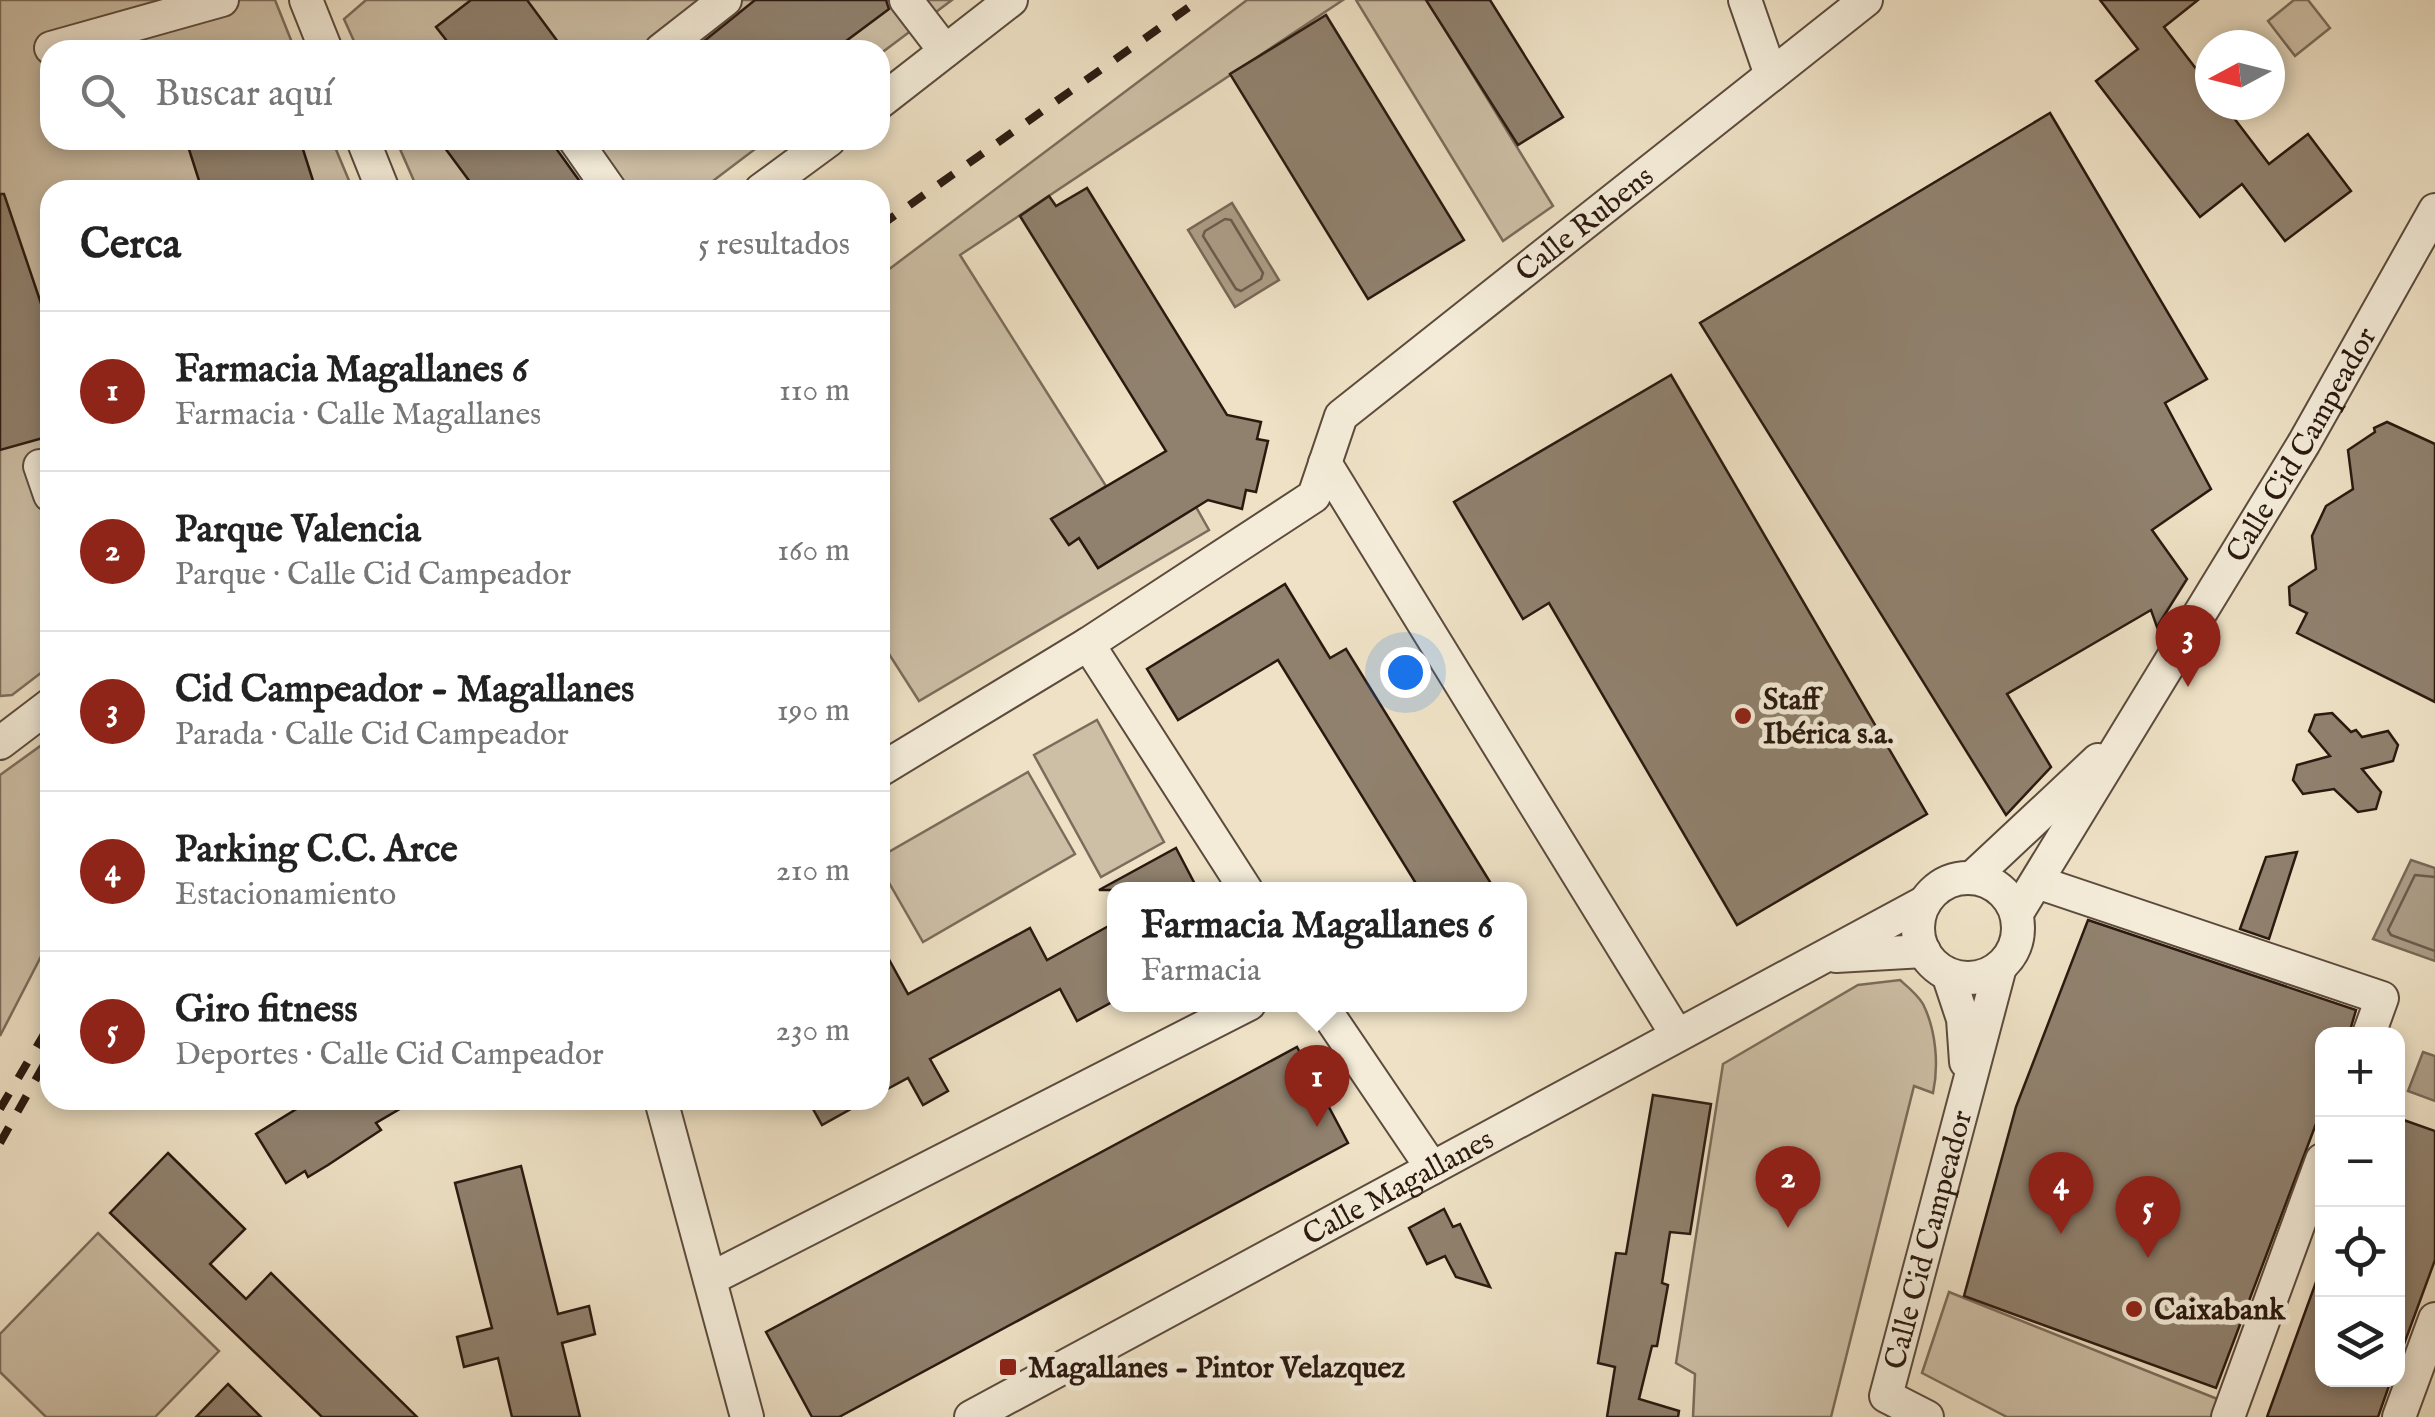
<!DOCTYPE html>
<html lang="es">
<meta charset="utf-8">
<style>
body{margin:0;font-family:"IM FELL English",serif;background:#f6f6f6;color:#222}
.controls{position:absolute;right:30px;bottom:30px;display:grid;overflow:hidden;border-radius:20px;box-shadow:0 5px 15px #0003}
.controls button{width:90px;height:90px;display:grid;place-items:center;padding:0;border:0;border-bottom:2px solid #e0e0e0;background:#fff;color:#222;font:50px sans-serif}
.compass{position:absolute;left:2195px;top:30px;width:90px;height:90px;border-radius:50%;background:#fff;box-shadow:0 5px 15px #0003;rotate:263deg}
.you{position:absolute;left:1405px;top:672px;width:35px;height:35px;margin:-25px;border:8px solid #fff;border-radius:50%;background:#1a73e8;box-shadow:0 0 0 15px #1a73e833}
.badge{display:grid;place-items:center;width:65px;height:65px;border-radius:50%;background:#8f2418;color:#fff;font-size:32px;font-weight:700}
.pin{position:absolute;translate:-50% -82px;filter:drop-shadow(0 2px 5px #0008)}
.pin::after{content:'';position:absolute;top:52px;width:35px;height:30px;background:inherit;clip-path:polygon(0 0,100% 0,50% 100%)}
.popup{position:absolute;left:1107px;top:882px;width:420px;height:130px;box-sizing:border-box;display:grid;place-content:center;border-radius:20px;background:#fff;filter:drop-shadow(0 2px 8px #0005);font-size:32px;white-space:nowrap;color:#767676}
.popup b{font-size:38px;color:#222}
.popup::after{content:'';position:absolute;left:50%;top:100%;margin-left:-20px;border:20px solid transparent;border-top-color:#fff}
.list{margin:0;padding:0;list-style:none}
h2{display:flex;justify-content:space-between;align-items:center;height:130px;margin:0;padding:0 40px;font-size:42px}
h2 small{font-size:32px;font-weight:400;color:#767676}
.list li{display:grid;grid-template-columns:65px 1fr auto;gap:30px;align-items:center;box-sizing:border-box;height:160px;padding:0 40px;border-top:2px solid #e0e0e0}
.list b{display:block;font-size:38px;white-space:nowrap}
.list p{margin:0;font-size:32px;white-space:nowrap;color:#767676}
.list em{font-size:32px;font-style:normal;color:#767676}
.icon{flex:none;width:55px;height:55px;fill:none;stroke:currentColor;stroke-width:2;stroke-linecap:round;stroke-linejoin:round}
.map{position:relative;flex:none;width:2435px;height:1417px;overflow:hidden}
.search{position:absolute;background:#fff;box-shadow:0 5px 15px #0003;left:40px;top:40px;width:850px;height:110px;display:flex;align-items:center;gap:25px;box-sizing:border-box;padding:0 35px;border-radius:30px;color:#767676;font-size:38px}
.panel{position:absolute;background:#fff;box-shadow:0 5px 15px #0003;left:40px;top:180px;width:850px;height:930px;border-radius:30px}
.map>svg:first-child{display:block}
.green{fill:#cdbfa6;stroke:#7c6c5b;stroke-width:2.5}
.water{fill:#ac9d87;stroke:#786857;stroke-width:2.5}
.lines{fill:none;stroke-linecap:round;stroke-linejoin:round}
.shore{stroke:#6c5b4c;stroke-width:2.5}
.building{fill:#90816e;stroke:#2b1910;stroke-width:2.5}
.minor-casing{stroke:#5c4b3d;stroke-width:36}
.minor{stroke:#f4ecd9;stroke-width:32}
.rail{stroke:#2b1910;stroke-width:8;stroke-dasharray:18 18;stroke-linecap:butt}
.poi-dot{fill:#8f2418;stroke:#f4ecd9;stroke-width:4}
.labels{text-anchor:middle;stroke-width:10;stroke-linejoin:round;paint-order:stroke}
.street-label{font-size:30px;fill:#2b1910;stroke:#f4ecd9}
.poi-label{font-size:30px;font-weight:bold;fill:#2b1910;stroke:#f4ecd9;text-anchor:start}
</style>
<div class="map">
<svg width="2435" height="1417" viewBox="0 0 2435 1417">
<rect width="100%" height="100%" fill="#eee1c5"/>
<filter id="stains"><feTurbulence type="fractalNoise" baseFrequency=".002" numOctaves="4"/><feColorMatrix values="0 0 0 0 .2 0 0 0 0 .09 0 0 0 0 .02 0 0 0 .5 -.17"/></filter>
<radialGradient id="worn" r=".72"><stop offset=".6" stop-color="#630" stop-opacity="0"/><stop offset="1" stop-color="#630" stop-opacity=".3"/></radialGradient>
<!-- green -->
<g class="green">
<path d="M0,0h275l20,50h-245v90h282l21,50h-303v476l-38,29 -12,1z"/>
<path d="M366,0h586l-72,54v-4h-522l-14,-31z"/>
<path d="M1247,0h96l-383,255 146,231 -54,33 16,25 11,-6 19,30 98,-61 13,23 -290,171 -39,-61v-364z"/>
<path d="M1356,0h71l126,206 -50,35z"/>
<path d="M2294,0h14l22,28 -35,28 -27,-35z"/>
<path d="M396,140h371l-66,50h-283z"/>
<path d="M1097,720l67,122 -63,35 -67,-122z"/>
<path d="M50,739v200l-50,97v-261z"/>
<path d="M1028,772l47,82 -152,88 -43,-75v-10z"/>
<path d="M1900,980c8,7 18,15 23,24 13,26 16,61 10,89l-19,-7 -83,331h-138l2,-43 -19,-11 47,-299 135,-79z"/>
<path d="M98,1233l121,118 -64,66h-109l-46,-45v-38z"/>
<path d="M1949,1292l271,108 -7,17h-206l-85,-44z"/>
</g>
<!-- water -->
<g class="water">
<path d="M1232,203l47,77 -44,27 -47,-77z"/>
<path d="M2411,860l24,8v93l-62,-22z"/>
<path d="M2423,1052l12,4v45l-27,-10z"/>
</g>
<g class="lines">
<!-- shore -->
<g class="shore">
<path d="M1225,219l6,1 32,53 -2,6 -20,12 -5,-2 -33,-53 2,-5z"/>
<path d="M2435,877l-20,-2 -27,55 3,5 44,16"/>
</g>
</g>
<!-- building -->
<g class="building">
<path d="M471,0h56l37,50h-110l-18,-23z"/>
<path d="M755,0h131l3,9 -55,41h-141z"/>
<path d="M1426,0h64l73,117 -45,28z"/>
<path d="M2100,0h98l-34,27 46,60v18h14l45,59 39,-30 43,57 -66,50 -43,-57 -42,33 -104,-136 42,-32z"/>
<path d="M1326,15l138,225 -96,59 -138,-225z"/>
<path d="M2050,113l157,266 -42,24 46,86 -59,41 35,49 -30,48 -6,-17 -144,84 44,73 -45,48 -306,-492z"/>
<path d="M186,140h114l16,50h-114z"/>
<path d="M439,140h111l36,50h-110z"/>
<path d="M1087,188l140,227 34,7 -4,17 11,2 -12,51 -10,-2 -4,19 -34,-9 -110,68 -19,-30 -10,7 -18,-26 115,-68 -146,-235 29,-20 7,10z"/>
<path d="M0,194h4l46,136v106l-50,14z"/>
<path d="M1671,375l256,439 -190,111 -188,-322 -26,16 -69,-117z"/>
<path d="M2387,422l48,22v258l-138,-69 10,-20 -17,-8 -1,-18 27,-18 -4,-33 14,-30 27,-17 -5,-39 27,-18 -1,-4z"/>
<path d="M1285,584l45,74 16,-9 149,241h-75l-142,-230 -100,60 -31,-51z"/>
<path d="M2332,713l19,19 5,-2 6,7 26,-6 10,14 -5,16 -31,8 19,23 -5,17 -18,3 -24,-23 -31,5 -10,-14 4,-15 33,-9 -21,-25 6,-16z"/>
<path d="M1176,848l22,42h-99z"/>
<path d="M2297,852l-28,87 -29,-10 26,-72z"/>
<path d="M2088,920l268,90 -7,24h-27v74l-106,280 -252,-92 52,-189z"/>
<path d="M1114,923v78l-37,20 -17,-32 -130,70 18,32 -25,14 -15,-27 -28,15v-150l28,51 122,-66 17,32z"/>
<path d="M1297,1047l51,96 -509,274h-27l-46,-85z"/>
<path d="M1653,1095l58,9 -21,130 -20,-2 -8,51 6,2 -11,61h-5l-13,53 40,12 -1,6h-71l8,-50 -17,-4 18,-110 10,1z"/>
<path d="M311,1100h104l-39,23 5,7 -53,35 -20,12 -3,-6 -19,12 -30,-49z"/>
<path d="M808,1100h59l-45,25z"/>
<path d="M2398,1118l37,13v129l-35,95h-2z"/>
<path d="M168,1153l77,76 -35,35 36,35 25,-26 146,144h-95l-212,-204z"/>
<path d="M521,1166l37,148 31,-8 6,28 -33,9 18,74h-68l-14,-59 -34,9 -7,-30 35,-9 -37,-145z"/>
<path d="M1444,1209l9,18 7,-3 30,63 -34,-10 -11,-21 -18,8 -18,-36z"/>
<path d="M2320,1271l2,1v108h69l-13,37h-111z"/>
<path d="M228,1384l33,33h-65z"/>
</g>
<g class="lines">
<!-- minor casing -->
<g class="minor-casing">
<g id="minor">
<path d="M306,0l20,50"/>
<path d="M906,0l39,51"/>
<path d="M1745,0l26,75"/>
<path d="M51,48l171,-48"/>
<path d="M661,50l64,-50"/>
<path d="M880,102l131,-102"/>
<path d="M363,140l20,50"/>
<path d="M575,140l35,50"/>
<path d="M761,190l68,-50"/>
<path d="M1325,463l352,572"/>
<path d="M40,466l10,29"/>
<path d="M1088,644l158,246"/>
<path d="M0,743l50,-38"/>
<path id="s1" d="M880,770l208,-126 226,-148 27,-80 525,-416"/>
<path d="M1972,878l126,-118"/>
<circle cx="1968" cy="928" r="50"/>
<path d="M2037,882l345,116 -13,36"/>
<path id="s2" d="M2017,913l287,-470 131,-233"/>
<path d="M1836,956l88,-5"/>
<path d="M1948,974l15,45 3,43"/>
<path d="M1321,1004l111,164"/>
<path d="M661,1100l86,317"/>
<path d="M710,1279l539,-275"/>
<path id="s3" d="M971,1417l954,-515"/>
<path id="s4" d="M1927,1417l-41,-21 114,-429"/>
<path d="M2228,1417l94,-257"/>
<path d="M2399,1417l36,-98"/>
</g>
</g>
<!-- minor -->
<use href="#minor" class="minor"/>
<!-- rail -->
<g class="rail">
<path d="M880,226l319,-226"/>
<path d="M0,1109l50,-85"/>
<path d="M0,1143l50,-89"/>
</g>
</g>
<!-- markers -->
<g class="poi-dot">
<circle cx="1743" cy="716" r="10"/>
<circle cx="2134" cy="1309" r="10"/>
<rect x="998" y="1357" width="20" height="20" rx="5"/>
</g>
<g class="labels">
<!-- street labels -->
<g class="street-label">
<text dy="10" stroke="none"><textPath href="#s1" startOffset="908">Calle Rubens</textPath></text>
<text dy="10" stroke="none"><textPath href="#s2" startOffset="548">Calle Cid Campeador</textPath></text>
<text dy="10" stroke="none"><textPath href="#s3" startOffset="485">Calle Magallanes</textPath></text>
<text dy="10" stroke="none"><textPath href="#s4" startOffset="208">Calle Cid Campeador</textPath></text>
</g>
<!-- poi labels -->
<g class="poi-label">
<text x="1763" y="709">Staff<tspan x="1763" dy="34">Ibérica s.a.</tspan></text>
<text x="2154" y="1319">Caixabank</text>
<text x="1028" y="1377">Magallanes - Pintor Velazquez</text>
</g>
</g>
<rect width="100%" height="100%" filter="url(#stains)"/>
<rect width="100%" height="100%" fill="url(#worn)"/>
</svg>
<div class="controls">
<button>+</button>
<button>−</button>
<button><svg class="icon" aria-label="locate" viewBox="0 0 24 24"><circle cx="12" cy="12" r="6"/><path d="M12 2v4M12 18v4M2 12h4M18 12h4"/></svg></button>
<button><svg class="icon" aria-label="layers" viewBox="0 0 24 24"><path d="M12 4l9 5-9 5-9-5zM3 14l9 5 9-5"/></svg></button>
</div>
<svg class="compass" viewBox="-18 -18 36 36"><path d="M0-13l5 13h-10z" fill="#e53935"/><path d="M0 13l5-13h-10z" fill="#767676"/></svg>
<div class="you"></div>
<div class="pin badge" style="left:1317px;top:1127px">1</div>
<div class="popup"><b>Farmacia Magallanes 6</b>Farmacia</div>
<div class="pin badge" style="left:1788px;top:1228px">2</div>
<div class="pin badge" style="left:2188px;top:687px">3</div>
<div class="pin badge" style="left:2061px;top:1234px">4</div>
<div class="pin badge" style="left:2148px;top:1258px">5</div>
<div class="search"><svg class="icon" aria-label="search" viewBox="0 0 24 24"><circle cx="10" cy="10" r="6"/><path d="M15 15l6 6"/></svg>Buscar aquí</div>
<section class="panel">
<h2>Cerca<small>5 resultados</small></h2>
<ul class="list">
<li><span class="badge">1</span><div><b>Farmacia Magallanes 6</b><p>Farmacia · Calle Magallanes</p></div><em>110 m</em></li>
<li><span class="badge">2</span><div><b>Parque Valencia</b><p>Parque · Calle Cid Campeador</p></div><em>160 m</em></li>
<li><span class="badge">3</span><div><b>Cid Campeador - Magallanes</b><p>Parada · Calle Cid Campeador</p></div><em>190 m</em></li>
<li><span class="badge">4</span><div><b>Parking C.C. Arce</b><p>Estacionamiento</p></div><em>210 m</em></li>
<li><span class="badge">5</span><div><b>Giro fitness</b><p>Deportes · Calle Cid Campeador</p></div><em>230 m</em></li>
</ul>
</section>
</div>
